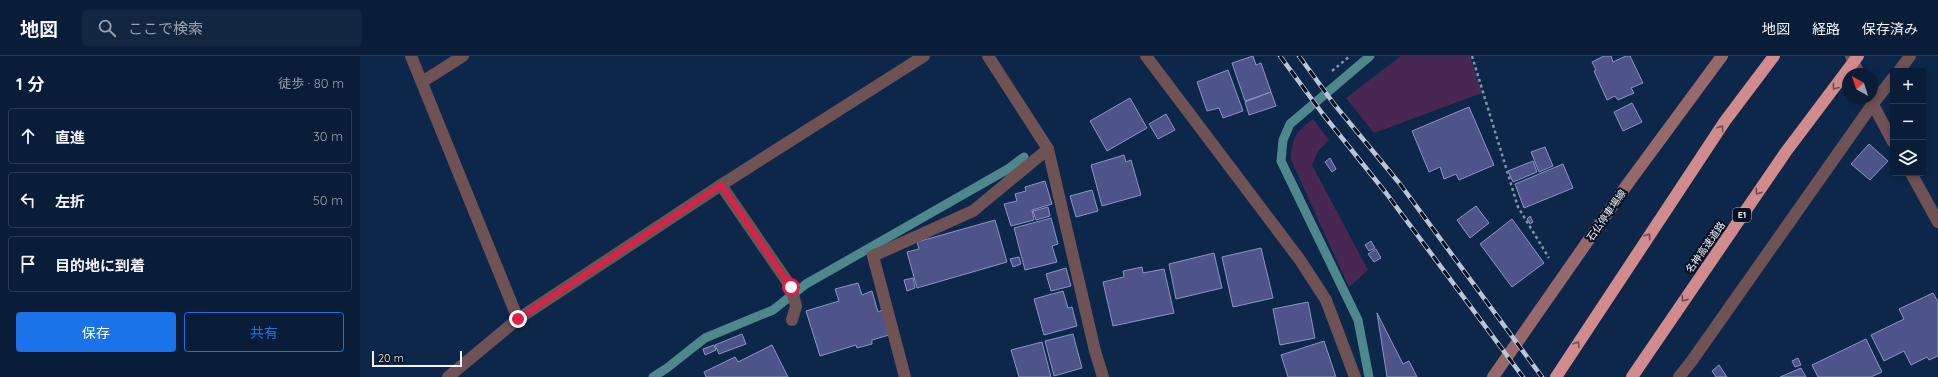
<!DOCTYPE html>
<html lang="ja">
<meta charset="utf-8">
<style>
body{margin:0;font-family:Quicksand,"Noto Sans JP",sans-serif;background:#132640;color:#f1f3f6}
.controls{position:absolute;right:12px;top:12px;display:grid;overflow:hidden;border-radius:4px;box-shadow:0 2px 6px #0003}
.controls button{width:36px;height:36px;display:grid;place-items:center;padding:0;border:0;border-bottom:1px solid #2a3b53;background:#0a1d38;color:#f1f3f6;font:20px sans-serif}
.compass{position:absolute;left:1482px;top:12px;width:36px;height:36px;border-radius:50%;background:#0a1d38;box-shadow:0 2px 6px #0003;rotate:321deg}
.scale{position:absolute;left:12px;bottom:10px;width:90px;box-sizing:border-box;padding-left:4px;border:2px solid #eff5ff;border-top:0;font-size:11px;line-height:14px;white-space:nowrap;color:#eff5ff;-webkit-text-stroke:3px #061020;paint-order:stroke}
.stop{position:absolute;width:12px;height:12px;margin:-9px;border:3px solid #e11d48;border-radius:50%;background:#fff}
.stop.end{background:#e11d48;border-color:#fff;box-shadow:0 1px 4px #0008}
.list{margin:0;padding:0;list-style:none}
h2{display:flex;justify-content:space-between;align-items:center;height:52px;margin:0;padding:0 16px;font-size:17px}
h2 small{font-size:13px;font-weight:400;color:#99a2ae}
.list li{display:grid;grid-template-columns:26px 1fr auto;gap:12px;align-items:center;box-sizing:border-box;height:56px;margin:0 8px 8px;padding:0 8px;border:1px solid #2a3b53;border-radius:4px}
.list b{display:block;font-size:15px;white-space:nowrap}
.list em{font-size:13px;font-style:normal;color:#99a2ae}
.actions{display:flex;gap:8px;padding:12px 16px}
.actions a{flex:1;padding:9px 0;border:1px solid #1a73e8;border-radius:4px;text-align:center;font-size:14px;color:#1a73e8}
.actions .main{background:#1a73e8;color:#fff}
.icon{flex:none;width:22px;height:22px;fill:none;stroke:currentColor;stroke-width:2;stroke-linecap:round;stroke-linejoin:round}
.map{position:relative;flex:none;width:1578px;height:321px;overflow:hidden}
header{display:flex;align-items:center;gap:24px;box-sizing:border-box;height:56px;padding:0 20px;background:#0a1d38;border-bottom:1px solid #2a3b53}
header strong{font-size:19px}
nav{display:flex;gap:22px;margin-inline-start:auto;font-size:14px}
.search{width:280px;height:36px;background:#132640;display:flex;align-items:center;gap:10px;box-sizing:border-box;padding:0 14px;border-radius:4px;color:#99a2ae;font-size:15px}
main{display:flex}
aside{flex:1;background:#0a1d38}
.map>svg:first-child{display:block}
.green{fill:#482853}
.lines{fill:none;stroke-linecap:round;stroke-linejoin:round}
.stream{stroke:#4e888c;stroke-width:9}
.building{fill:#4e5489;stroke:#8c94c5}
.path{stroke:#8292a8;stroke-width:2.5;stroke-dasharray:3 3;stroke-linecap:butt}
.service{stroke:#6f5253;stroke-width:12}
.minor{stroke:#6f5253;stroke-width:12}
.tertiary{stroke:#6f5253;stroke-width:12}
.secondary{stroke:#97696a;stroke-width:12}
.motorway{stroke:#d18b8d;stroke-width:12}
.rail-casing{stroke:#bbc5d5;stroke-width:4.5}
.rail{stroke:#061020;stroke-width:3;stroke-dasharray:9;stroke-linecap:butt}
.motorway-bridge{stroke:#d18b8d;stroke-width:12}
.oneway{stroke:#6c4e56}
.route{stroke:#e11d48;stroke-width:5}
.labels{text-anchor:middle;stroke-width:4;stroke-linejoin:round;paint-order:stroke}
.shield{fill:#061020;stroke:#a9b0bc;stroke-width:1}
.shield-label{font-size:9px;font-weight:bold;fill:#eff5ff}
.street-label{font-size:10px;fill:#eff5ff;stroke:#061020}
</style>
<header>
<strong>地図</strong>
<div class="search"><svg class="icon" aria-label="search" viewBox="0 0 24 24"><circle cx="10" cy="10" r="6"/><path d="M15 15l6 6"/></svg>ここで検索</div>
<nav><a>地図</a><a>経路</a><a>保存済み</a></nav>
</header>
<main>
<aside>
<h2>1 分<small>徒歩 · 80 m</small></h2>
<ul class="list">
<li><svg class="icon" aria-label="ahead" viewBox="0 0 24 24"><path d="M12 20V5M6 11l6-6 6 6"/></svg><div><b>直進</b></div><em>30 m</em></li>
<li><svg class="icon" aria-label="left" viewBox="0 0 24 24"><path d="M17 20v-9H6M10 6l-5 5 5 5"/></svg><div><b>左折</b></div><em>50 m</em></li>
<li><svg class="icon" aria-label="arrive" viewBox="0 0 24 24"><path d="M6 21V4h12l-3 4 3 4H6"/></svg><div><b>目的地に到着</b></div></li>
</ul>
<div class="actions"><a class="main">保存</a><a>共有</a></div>
</aside>
<div class="map">
<svg width="1578" height="321" viewBox="0 0 1578 321">
<rect width="100%" height="100%" fill="#0d274a"/>
<!-- green -->
<g class="green">
<path d="M1041,0h69l12,37 -108,40 -28,-35z"/>
<path d="M953,63l16,21 -11,11 -6,14 56,105 -19,17 -58,-127c1,-23 5,-28 22,-41z"/>
</g>
<g class="lines">
<!-- stream -->
<g class="stream">
<path d="M293,321l14,-9 38,-30 68,-28 33,-26 202,-115 16,-12"/>
<path d="M1009,321l-11,-57 -77,-159 2,-21 7,-16 80,-68"/>
</g>
</g>
<!-- building -->
<g class="building">
<path d="M893,0l3,9 5,-2 10,29 -26,9 -13,-38z"/>
<path d="M1244,0h7l2,6 13,-6h4l13,27 -12,5 3,5 -16,7 -3,-4 -8,4 -13,-29 2,-1 -4,-8z"/>
<path d="M868,14l15,41 -20,7 -4,-10 -12,3 -10,-29z"/>
<path d="M911,36l5,14 -27,9 -4,-13z"/>
<path d="M770,42l17,30 -40,23 -17,-30z"/>
<path d="M1272,47l10,19 -19,9 -9,-19z"/>
<path d="M1109,51l25,58 -35,15 -3,-6 -12,5 -4,-12 -11,5 -17,-41z"/>
<path d="M806,58l9,16 -17,9 -9,-15z"/>
<path d="M1509,88l19,17 -18,19 -19,-16z"/>
<path d="M1185,91l8,19 -14,6 -8,-20z"/>
<path d="M764,99l2,7 5,-2 10,35 -39,11 -11,-41z"/>
<path d="M970,102l6,11 -4,3 -7,-10z"/>
<path d="M1173,105l4,11 -24,10 -5,-11z"/>
<path d="M1203,108l10,24 -49,20 -9,-24z"/>
<path d="M685,125l7,23 -20,6 2,10 -23,6 -7,-22 13,-3 -2,-7 11,-3 -1,-4z"/>
<path d="M732,134l6,21 -22,6 -6,-21z"/>
<path d="M1116,150l13,17 -19,15 -13,-18z"/>
<path d="M688,151l2,9 -14,4 -3,-9z"/>
<path d="M1170,160l3,6 -3,2 -3,-5z"/>
<path d="M691,162l7,26 -6,2 5,16 -32,8 -11,-42z"/>
<path d="M1152,163l32,44 -32,24 -32,-43z"/>
<path d="M635,164l12,42 -90,26 -10,-36 12,-3 -2,-7z"/>
<path d="M1011,185l4,7 -6,3 -4,-6z"/>
<path d="M901,192l12,50 -40,9 -11,-50z"/>
<path d="M1016,193l5,9 -7,4 -6,-8z"/>
<path d="M854,197l8,35 -46,11 -7,-35z"/>
<path d="M659,201l2,7 -8,3 -3,-8z"/>
<path d="M782,211l1,6 21,-4 10,44 -61,13 -10,-44 21,-5 -1,-6z"/>
<path d="M706,212l5,18 -20,5 -5,-17z"/>
<path d="M553,222l2,10 -8,3 -3,-11z"/>
<path d="M498,227l4,12 10,-4 6,21 4,-2 7,25 -17,5v4l-15,4 -1,-3 -36,11 -14,-45 33,-10 -4,-12z"/>
<path d="M703,235l5,17 4,-1 5,19 -33,9 -10,-36z"/>
<path d="M1573,237l5,9v54l-9,4 -2,-3 -16,8 -7,-14 -20,10 -13,-26 33,-16 -5,-10z"/>
<path d="M948,246l7,36 -35,7 -7,-36z"/>
<path d="M1017,257l26,51 6,-3 8,16h-30z"/>
<path d="M382,278l4,10 -27,10 -4,-9z"/>
<path d="M713,278l9,34 -28,8 -9,-35z"/>
<path d="M1506,283l16,33 -11,5h-53l-6,-12z"/>
<path d="M964,285l12,36h-48l-7,-22z"/>
<path d="M682,286l9,35h-32l-8,-27z"/>
<path d="M354,289l2,5 -11,5 -2,-6z"/>
<path d="M412,289l16,32h-82l-2,-5 31,-15 3,5z"/>
<path d="M1438,302l3,7 -6,2 -3,-6z"/>
<path d="M1359,309l8,12h-11l-4,-6z"/>
<path d="M1441,312l5,9h-26z"/>
</g>
<g class="lines">
<!-- path -->
<g class="path">
<path d="M1112,0l46,151 31,51"/>
<path d="M972,15l18,-15"/>
</g>
<!-- service -->
<g class="service">
<path d="M361,129l70,102 5,19 -4,14"/>
<path d="M545,321l-32,-121 100,-45 75,-62"/>
</g>
<!-- minor -->
<g class="minor">
<path d="M51,0l107,263"/>
<path d="M628,0l60,93 47,202 8,26"/>
<path d="M786,0l154,204 26,40 29,77"/>
<path d="M1491,0l8,18"/>
<path d="M1539,15l11,-15"/>
<path d="M62,26l41,-26"/>
<path d="M1510,43l23,43"/>
<path d="M1551,117l27,49"/>
<path d="M1319,321l12,-15 181,-257 21,-27"/>
</g>
<!-- tertiary -->
<path class="tertiary" d="M88,321l70,-58 203,-134 203,-129"/>
<!-- secondary -->
<path class="secondary" d="M1133,321l136,-195 93,-126"/>
<!-- motorway -->
<path class="motorway" d="M1196,321l169,-256 49,-65"/>
<!-- rail casing -->
<g class="rail-casing">
<g id="rail">
<path d="M920,0l42,57 64,80 137,184"/>
<path d="M939,0l35,48 66,80 142,193"/>
</g>
</g>
<!-- rail -->
<use href="#rail" class="rail"/>
<!-- motorway-bridge -->
<path class="motorway-bridge" d="M1272,321l153,-224 73,-97"/>
</g>
<!-- one-way arrows -->
<defs><path id="oneway-chevron" d="M-2-3.5L2.5 0L-2 3.5" fill="none" stroke-width="1.6" stroke-linecap="round" stroke-linejoin="round"/></defs>
<g class="oneway">
<use href="#oneway-chevron" transform="translate(1475 31) rotate(127)"/>
<use href="#oneway-chevron" transform="translate(1361 72) rotate(-56)"/>
<use href="#oneway-chevron" transform="translate(1398 136) rotate(125)"/>
<use href="#oneway-chevron" transform="translate(1288 180) rotate(-56)"/>
<use href="#oneway-chevron" transform="translate(1324 243) rotate(125)"/>
<use href="#oneway-chevron" transform="translate(1217 288) rotate(-58)"/>
</g>
<g class="lines">
<!-- route -->
<path class="route" d="M158,263l203,-134 70,102"/>
</g>
<g class="labels">
<!-- shield labels -->
<rect class="shield" x="1373" y="152" width="18" height="14" rx="3"/>
<g class="shield-label">
<text x="1382" y="162">E1</text>
</g>
<!-- street labels -->
<g class="street-label">
<text transform="translate(1246 159) rotate(-55)" y="4">石仏停車場線</text>
<text transform="translate(1345 191) rotate(-55)" y="4">名神高速道路</text>
</g>
</g>
</svg>
<div class="controls">
<button>+</button>
<button>−</button>
<button><svg class="icon" aria-label="layers" viewBox="0 0 24 24"><path d="M12 4l9 5-9 5-9-5zM3 14l9 5 9-5"/></svg></button>
</div>
<svg class="compass" viewBox="-18 -18 36 36"><path d="M0-13l5 13h-10z" fill="#e53935"/><path d="M0 13l5-13h-10z" fill="#99a2ae"/></svg>
<div class="scale">20 m</div>
<div class="stop" style="left:431px;top:231px"></div>
<div class="stop end" style="left:158px;top:263px"></div>
</div>
</main>
